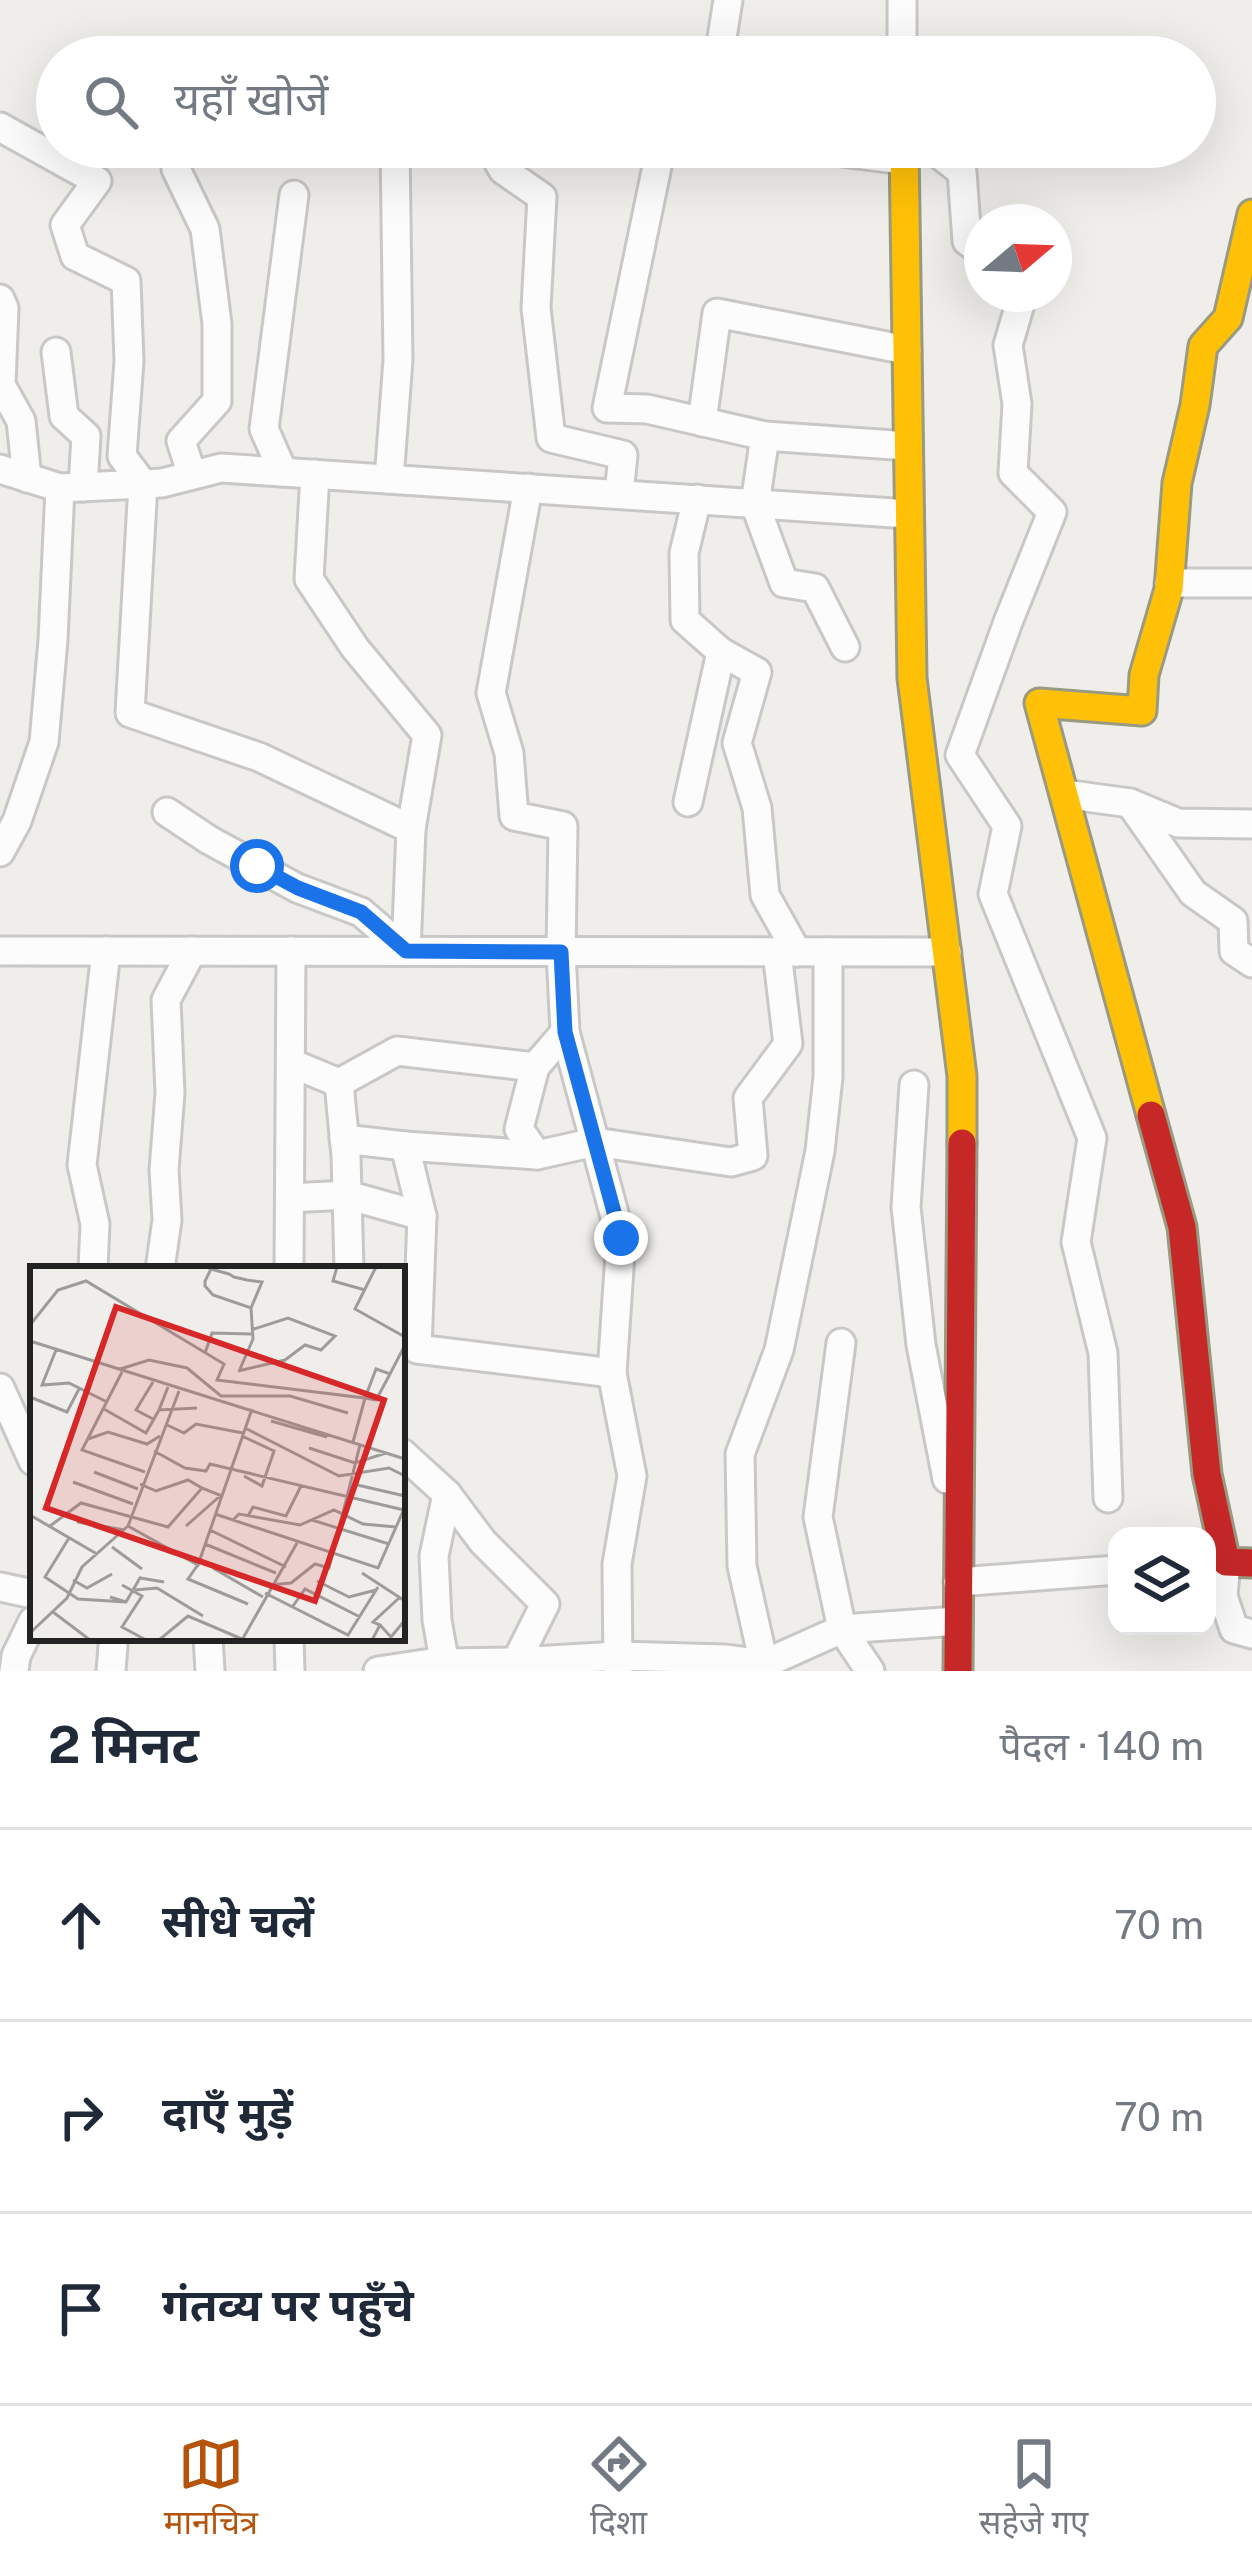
<!DOCTYPE html>
<html lang="hi">
<meta charset="utf-8">
<style>
body{margin:0;font-family:"Public Sans","Noto Sans Devanagari",sans-serif;background:#f2f2f3;color:#1f2937}
.controls{position:absolute;right:36px;bottom:36px;display:grid;overflow:hidden;border-radius:24px;box-shadow:0 12px 48px #0002}
.controls button{width:108px;height:108px;display:grid;place-items:center;padding:0;border:0;border-bottom:3px solid #e0e1e3;background:#fff;color:#1f2937;font:60px sans-serif}
.compass{position:absolute;left:964px;top:204px;width:108px;height:108px;border-radius:50%;background:#fff;box-shadow:0 12px 48px #0002;rotate:71deg}
.stop{position:absolute;width:36px;height:36px;margin:-27px;border:9px solid #1a73e8;border-radius:50%;background:#fff}
.stop.end{background:#1a73e8;border-color:#fff;box-shadow:0 3px 12px #0008}
.list{margin:0;padding:0;list-style:none}
h2{display:flex;justify-content:space-between;align-items:center;height:156px;margin:0;padding:0 48px;font-size:51px}
h2 small{font-size:39px;font-weight:400;color:#747a83}
.list li{display:grid;grid-template-columns:78px 1fr auto;gap:36px;align-items:center;box-sizing:border-box;height:192px;padding:0 48px;border-top:3px solid #e0e1e3}
.list b{display:block;font-size:45px;white-space:nowrap}
.list em{font-size:39px;font-style:normal;color:#747a83}
.icon{flex:none;width:66px;height:66px;fill:none;stroke:currentColor;stroke-width:2;stroke-linecap:round;stroke-linejoin:round}
.map{position:relative;flex:none;width:1252px;height:1671px;overflow:hidden}
.search{position:absolute;background:#fff;box-shadow:0 12px 48px #0002;left:36px;right:36px;top:36px;height:132px;display:flex;align-items:center;gap:30px;box-sizing:border-box;padding:0 42px;border-radius:66px;color:#747a83;font-size:45px}
.sheet{height:732px;background:#fff}
nav{display:flex;justify-content:space-around;align-items:center;box-sizing:border-box;height:168px;border-top:3px solid #e0e1e3;background:#fff;font-size:33px;color:#747a83}
nav a{display:grid;justify-items:center;gap:6px}
nav .on{color:#b45309}
.map>svg:first-child{display:block}
.lines{fill:none;stroke-linecap:round;stroke-linejoin:round}
.street-casing{stroke:#c9c8c7;stroke-width:33}
.slow-casing{stroke:#999a82;stroke-width:33}
.jam-casing{stroke:#999a82;stroke-width:33}
.street{stroke:#fdfcfc;stroke-width:27}
.slow{stroke:#ffc107;stroke-width:27}
.jam{stroke:#c62828;stroke-width:27}
.route{stroke:#1a73e8;stroke-width:15}
.inset-road{fill:none;stroke:#9e9c9b;stroke-width:3}
.view{fill:#d62828;fill-opacity:0.15;stroke:#d62828;stroke-width:6}
.inset-edge{fill:none;stroke:#222;stroke-width:6}
</style>
<div class="map">
<svg width="1252" height="1671" viewBox="0 0 1252 1671">
<rect width="100%" height="100%" fill="#f0eeeb"/>
<g class="lines">
<!-- street casing -->
<g class="street-casing">
<g id="street">
<path d="M902,0v57"/>
<path d="M719,57l9,-57"/>
<path d="M0,127l97,54 -32,44 10,31 51,25 3,80 -7,95 21,28 -13,229 129,44 152,72 -5,122"/>
<path d="M182,147l-6,22 29,60 12,95v77l-36,40 11,34"/>
<path d="M490,147l13,23 39,27 -6,111 15,130 72,17 -4,39"/>
<path d="M661,147l-54,261 40,1 118,27"/>
<path d="M802,147l102,13"/>
<path d="M930,147l32,25 5,69 15,11"/>
<path d="M1023,294l-15,51 9,59 -4,69 39,39 -44,110 -48,133 47,71 -14,68 99,244 -16,104 27,111 5,145"/>
<path d="M0,299l4,9 -3,77 20,36 6,57"/>
<path d="M56,352l8,64 22,20 -3,51"/>
<path d="M702,422l15,-109 190,37"/>
<path d="M0,469l60,19 102,-5 59,-15 688,46"/>
<path d="M283,472l-19,-43 30,-234"/>
<path d="M315,474l-6,105 46,69 72,87 -16,94"/>
<path d="M389,479l9,-119 -3,-213"/>
<path d="M528,488l-37,205 18,60 5,63 49,10 -2,126 4,80 56,207 -9,134 20,103 -15,88 1,107"/>
<path d="M697,499l-13,54 1,67 36,32 36,20 -20,71 20,65 8,87 32,57"/>
<path d="M1169,583h83"/>
<path d="M845,647l-30,-59 -31,-5 -29,-79 10,-68 143,10"/>
<path d="M1064,794l66,9 48,20 74,1"/>
<path d="M688,802l33,-150"/>
<path d="M1130,803l63,90 40,28 1,30 18,12"/>
<path d="M167,812l42,28 88,48 64,24 45,39"/>
<path d="M0,852l17,-31 27,-79 9,-102 7,-152"/>
<path d="M0,951l947,1"/>
<path d="M565,1032l-30,35 -16,62 18,26 58,-13 136,20 22,-6 -5,-58 40,-54 -11,-92"/>
<path d="M291,1063l48,20 7,73 3,113"/>
<path d="M339,1083l58,-32 138,16"/>
<path d="M914,1085l-8,122 15,138 26,134"/>
<path d="M344,1139l61,7 17,70 -5,133 195,24"/>
<path d="M405,1146l132,9"/>
<path d="M290,1198l57,-3 75,21"/>
<path d="M93,1269l2,-45 -13,-59 24,-214"/>
<path d="M160,1269l7,-49 -3,-50 6,-77 -4,-93 26,-49"/>
<path d="M289,1269l2,-318"/>
<path d="M841,1343l-23,174 24,112 28,42"/>
<path d="M0,1388l33,73"/>
<path d="M402,1453l45,41 36,48 62,62 -29,58v9"/>
<path d="M1211,1563l15,-1 -3,34 11,33 18,5"/>
<path d="M958,1582l159,-12"/>
<path d="M0,1587l33,7"/>
<path d="M208,1638l2,33"/>
<path d="M289,1638l1,33"/>
<path d="M14,1671l2,-15 17,-35"/>
<path d="M111,1671l2,-25"/>
<path d="M378,1671l66,-10 1,2 71,-1 102,-6 107,3 39,5 78,-35 116,-8"/>
<path d="M446,1671l-9,-51 -3,-64 13,-62"/>
<path d="M769,1671l-5,-7 -22,-98 -2,-112 39,-104 41,-199 8,-74v-125"/>
</g>
</g>
<!-- slow casing -->
<g class="slow-casing">
<g id="slow">
<path d="M904,147l8,531 50,398v67"/>
<path d="M1151,1115l-112,-412 103,8 2,-36 25,-86 8,-106 18,-78 8,-59 25,-28 24,-104"/>
</g>
</g>
<!-- jam casing -->
<g class="jam-casing">
<g id="jam">
<path d="M1151,1115l31,112 25,247 19,88 26,1"/>
<path d="M958,1671l4,-528"/>
</g>
</g>
<!-- street -->
<use href="#street" class="street"/>
<!-- slow -->
<use href="#slow" class="slow"/>
<!-- jam -->
<use href="#jam" class="jam"/>
</g>
<g class="lines">
<!-- route -->
<path class="route" d="M257,866l41,22 63,24 45,39 155,1 4,80 56,206"/>
</g>
<!-- overview -->
<g transform="translate(30 1266)">
<rect width="375" height="375" fill="#f0eeeb"/>
<path class="inset-road" d="M177,1l4,2 18,5 5,3 13,3 15,2 -11,26 -38,-13 -8,-9v-5l7,-14M307,1l-4,14 32,9M346,1l-21,42 50,28M0,59l28,-35 28,-9 138,83 -7,16 148,18 11,-29 14,5 15,-29M0,75l375,118M26,84l-14,35 27,-2 38,19M175,87l7,-20 39,1M210,103l13,-30 -2,-31M87,104l32,-10 38,8 34,28h69l58,17M208,105l47,-11 20,-15 16,5 14,-14 -47,-18 -37,12M92,106l-40,78 63,22M123,116l-17,28 17,9M138,121l-9,23 38,-2M0,131l37,15 12,-23M74,143l42,24 13,-23M241,155l56,16M135,158l19,9 12,-9 47,9M215,162l94,48 50,-8 16,8M212,170l32,15 -12,35 -18,-10M58,173l20,-7 39,12 13,-8M323,176l12,-44 11,2 14,-26M279,182l46,15 31,-10M124,185l31,17 21,3 4,-7 194,46M64,206l44,17M43,216l60,22M110,218l16,7 32,-11 14,8M323,218l52,12M185,248l163,54 26,-59M0,249l67,39M218,250l5,-9 33,9 15,-30M203,254l6,-6 61,11 34,-15 29,14 33,3M282,254l77,24M47,256l48,8M20,260l31,-23 87,24 34,-39 20,8M98,260l70,39 54,-156M156,260l34,-30M180,264l76,37M39,272l-24,39 33,22 48,3M175,278l71,29M82,281l30,22M167,300l-9,13 60,25M183,302l50,29M332,307l43,28M43,314l14,8 25,-14M287,315l32,16 27,-7M92,319l20,11 -20,31 24,13M239,319l22,-2 24,-19 14,4 31,-123M105,324l22,-2 46,28M235,327l83,42 30,-48M80,331l16,5 14,-24 24,4M263,340l12,-17 55,28M23,346l37,28M350,359l11,12 14,-17M0,367l37,-35 15,-31 46,-41 51,-135M129,374l29,-24 54,23M212,374l55,-97M342,374l8,-15 -7,-3 26,-24"/>
<path class="view" d="M86,41l268,93 -69,201 -269,-93z"/>
<rect width="375" height="375" class="inset-edge"/>
</g>
</svg>
<div class="controls">
<button><svg class="icon" aria-label="layers" viewBox="0 0 24 24"><path d="M12 4l9 5-9 5-9-5zM3 14l9 5 9-5"/></svg></button>
</div>
<svg class="compass" viewBox="-18 -18 36 36"><path d="M0-13l5 13h-10z" fill="#e53935"/><path d="M0 13l5-13h-10z" fill="#747a83"/></svg>
<div class="stop" style="left:257px;top:866px"></div>
<div class="stop end" style="left:621px;top:1238px"></div>
<div class="search"><svg class="icon" aria-label="search" viewBox="0 0 24 24"><circle cx="10" cy="10" r="6"/><path d="M15 15l6 6"/></svg>यहाँ खोजें</div>
</div>
<section class="sheet">
<h2>2 मिनट<small>पैदल · 140 m</small></h2>
<ul class="list">
<li><svg class="icon" aria-label="ahead" viewBox="0 0 24 24"><path d="M12 20V5M6 11l6-6 6 6"/></svg><div><b>सीधे चलें</b></div><em>70 m</em></li>
<li><svg class="icon" aria-label="right" viewBox="0 0 24 24"><path d="M7 20v-9h11M14 6l5 5-5 5"/></svg><div><b>दाएँ मुड़ें</b></div><em>70 m</em></li>
<li><svg class="icon" aria-label="arrive" viewBox="0 0 24 24"><path d="M6 21V4h12l-3 4 3 4H6"/></svg><div><b>गंतव्य पर पहुँचे</b></div></li>
</ul>
</section>
<nav>
<a class="on"><svg class="icon" aria-label="map" viewBox="0 0 24 24"><path d="M3 6l6-2 6 2 6-2v14l-6 2-6-2-6 2zM9 4v14M15 6v14"/></svg>मानचित्र</a>
<a><svg class="icon" aria-label="directions" viewBox="0 0 24 24"><path d="M12 3l9 9-9 9-9-9zM9 14v-3h6M13 9l2 2-2 2"/></svg>दिशा</a>
<a><svg class="icon" aria-label="saved" viewBox="0 0 24 24"><path d="M7 4h10v16l-5-4-5 4z"/></svg>सहेजे गए</a>
</nav>
